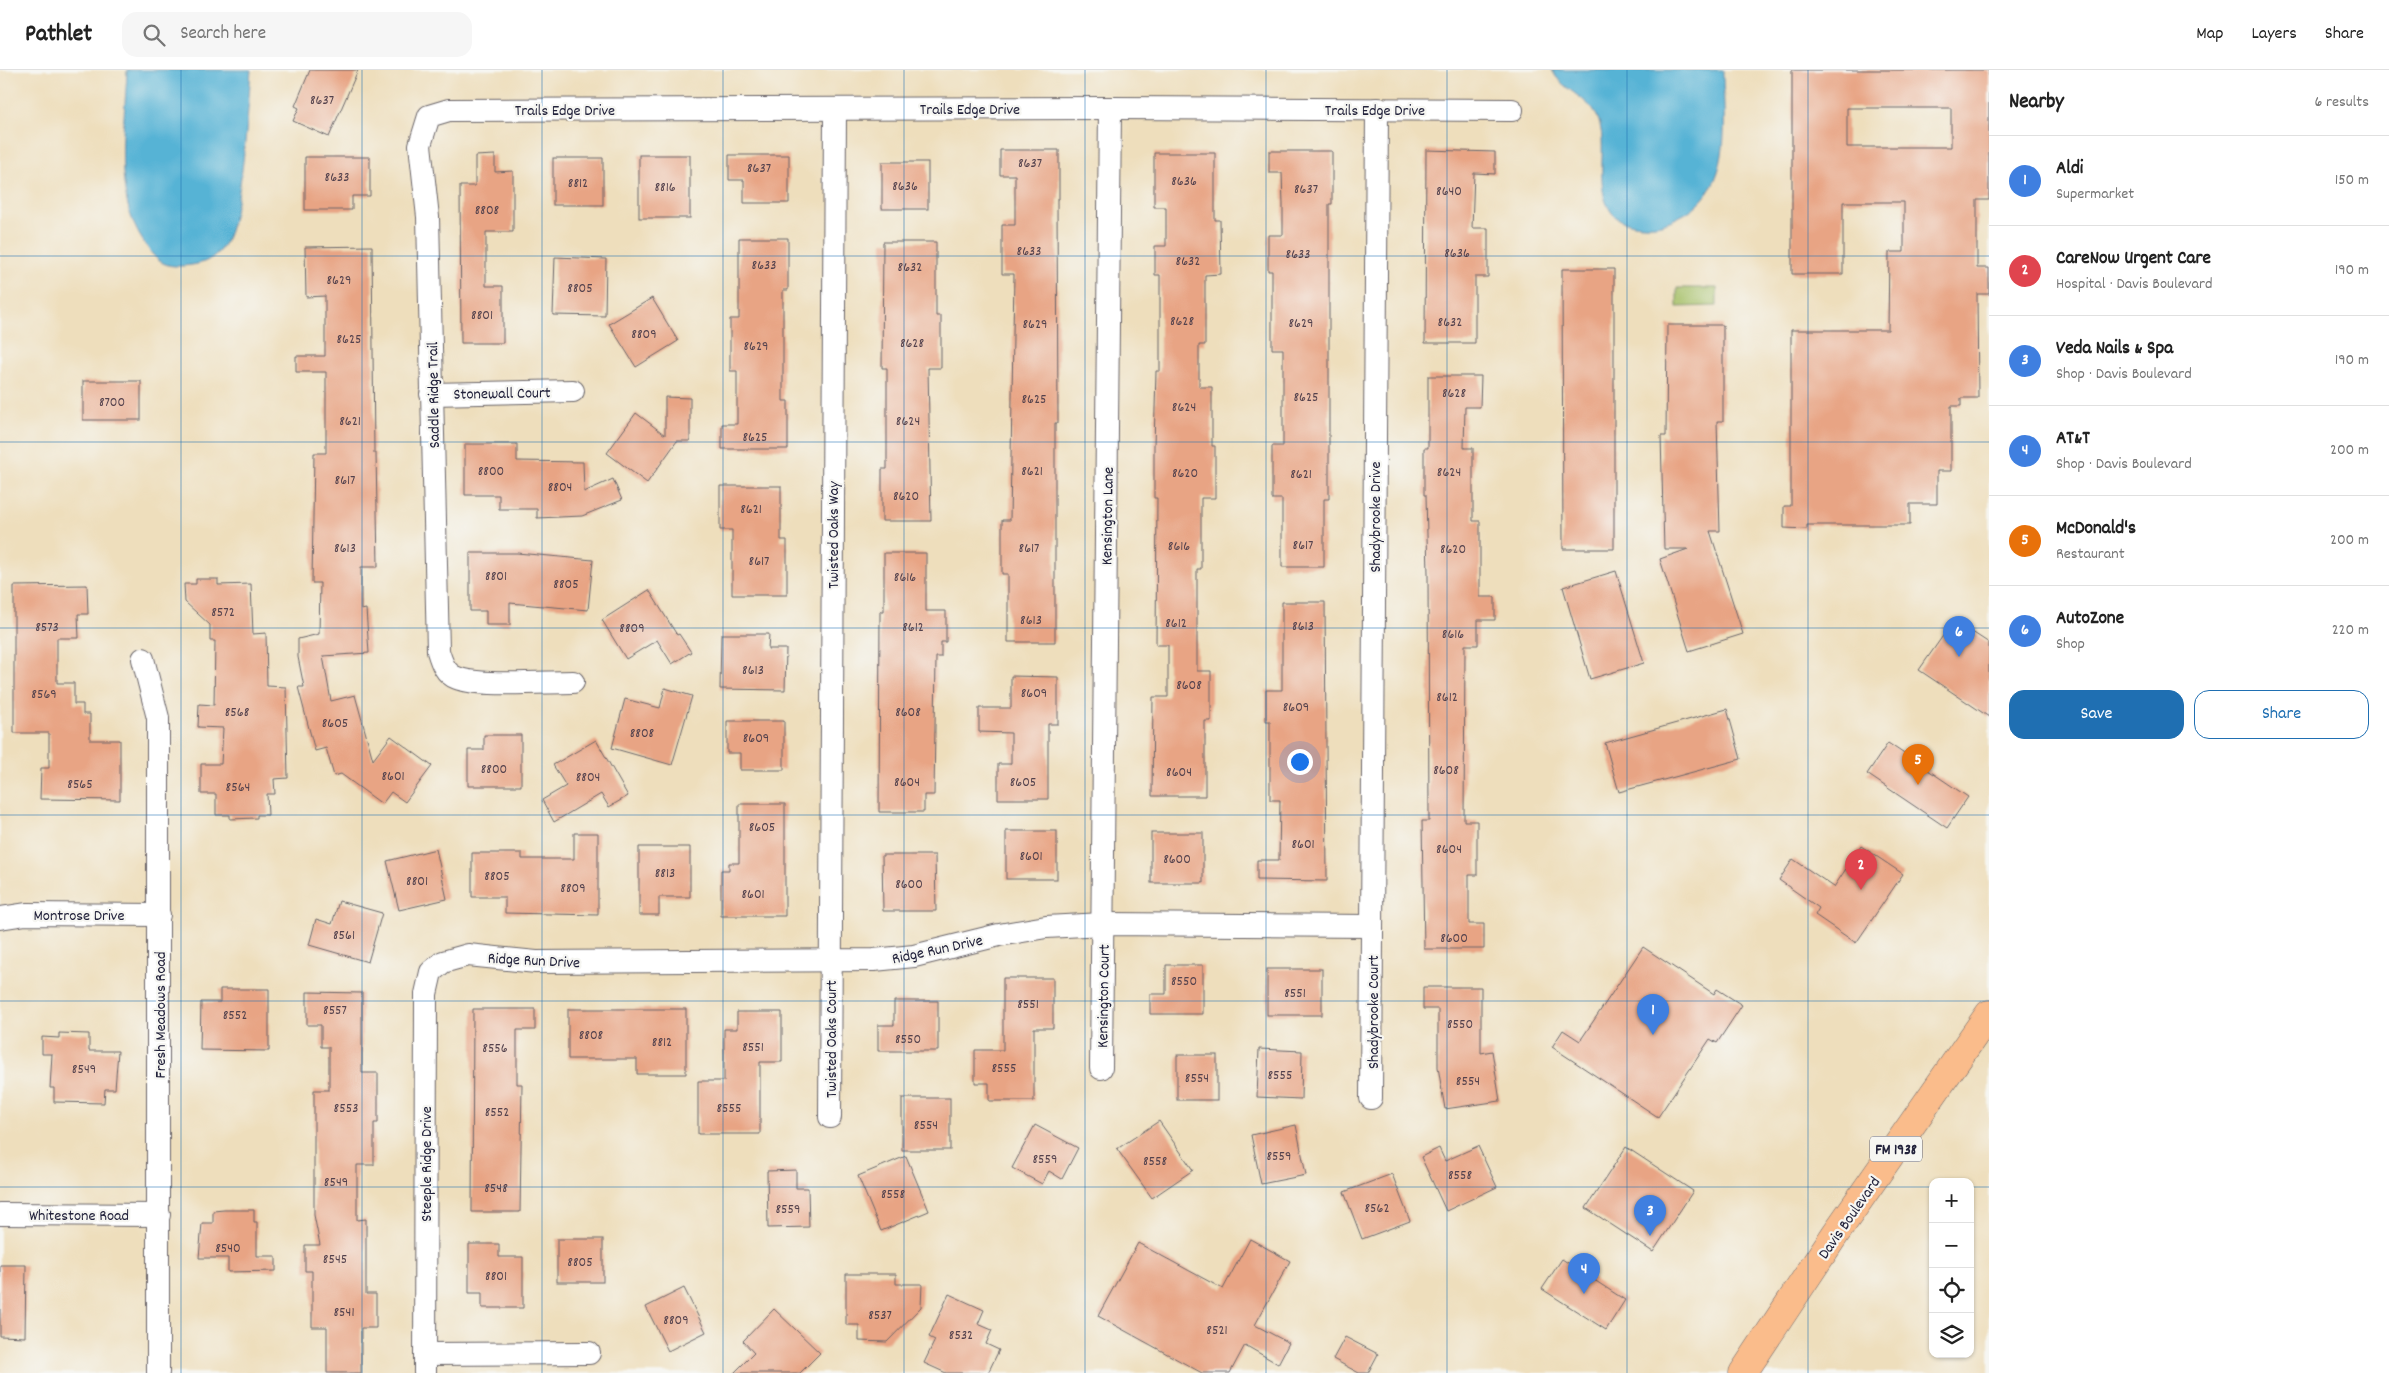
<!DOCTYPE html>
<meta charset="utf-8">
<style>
body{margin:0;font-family:Dekko,sans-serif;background:#f6f6f6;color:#222}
.controls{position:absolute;right:15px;bottom:15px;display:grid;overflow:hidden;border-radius:10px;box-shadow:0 1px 4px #0004}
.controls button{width:45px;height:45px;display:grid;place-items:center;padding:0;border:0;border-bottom:1px solid #e0e0e0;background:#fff;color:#222;font:25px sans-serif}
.you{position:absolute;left:1299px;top:691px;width:18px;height:18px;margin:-12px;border:4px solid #fff;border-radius:50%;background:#1a73e8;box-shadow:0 0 0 8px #1a73e833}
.badge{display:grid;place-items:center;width:32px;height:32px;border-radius:50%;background:#1f6fb2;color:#fff;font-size:16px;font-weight:700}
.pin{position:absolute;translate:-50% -41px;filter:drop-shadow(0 1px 2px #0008)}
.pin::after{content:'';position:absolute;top:26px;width:18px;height:15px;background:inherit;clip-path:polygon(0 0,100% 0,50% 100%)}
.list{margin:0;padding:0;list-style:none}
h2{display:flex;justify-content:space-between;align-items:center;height:65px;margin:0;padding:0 20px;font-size:21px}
h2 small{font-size:16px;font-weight:400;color:#767676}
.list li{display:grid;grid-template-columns:32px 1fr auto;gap:15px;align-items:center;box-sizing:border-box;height:90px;padding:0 20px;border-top:1px solid #e0e0e0}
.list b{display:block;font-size:19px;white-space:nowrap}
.list p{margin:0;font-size:16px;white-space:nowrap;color:#767676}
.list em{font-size:16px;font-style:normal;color:#767676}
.actions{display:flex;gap:10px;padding:15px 20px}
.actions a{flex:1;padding:11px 0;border:1px solid #1f6fb2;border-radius:15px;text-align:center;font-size:18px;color:#1f6fb2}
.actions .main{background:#1f6fb2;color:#fff}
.icon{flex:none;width:28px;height:28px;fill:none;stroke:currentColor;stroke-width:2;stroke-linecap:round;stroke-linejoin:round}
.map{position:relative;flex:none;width:1989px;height:1303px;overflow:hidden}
header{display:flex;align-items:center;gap:30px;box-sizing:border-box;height:70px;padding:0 25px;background:#fff;border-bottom:1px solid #e0e0e0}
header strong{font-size:24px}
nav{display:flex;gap:28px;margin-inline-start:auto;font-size:18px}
.search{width:350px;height:45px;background:#f6f6f6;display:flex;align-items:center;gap:12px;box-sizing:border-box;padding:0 18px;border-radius:15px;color:#767676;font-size:19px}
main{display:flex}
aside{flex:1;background:#fff}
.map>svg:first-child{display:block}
.green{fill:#a6c067;stroke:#647151}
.water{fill:#57b3d5;stroke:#3c6a88}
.building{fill:#e8a484;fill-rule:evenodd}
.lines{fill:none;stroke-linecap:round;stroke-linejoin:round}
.minor-casing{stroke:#696468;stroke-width:24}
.primary-casing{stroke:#696468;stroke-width:29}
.minor{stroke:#fff;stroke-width:22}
.primary{stroke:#fabc8b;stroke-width:28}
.grid{fill:none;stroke:#1f6fb2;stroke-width:1;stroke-opacity:0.55}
.labels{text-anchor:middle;stroke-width:4.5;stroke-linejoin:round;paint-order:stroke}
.number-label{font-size:14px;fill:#54424d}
.shield{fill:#f6f6f2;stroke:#626272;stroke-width:1}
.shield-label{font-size:15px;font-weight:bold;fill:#22223b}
.street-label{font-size:16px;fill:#22223b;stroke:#f6f6f2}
</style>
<header>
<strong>Pathlet</strong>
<div class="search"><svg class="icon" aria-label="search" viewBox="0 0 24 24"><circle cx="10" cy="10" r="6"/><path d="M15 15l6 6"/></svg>Search here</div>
<nav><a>Map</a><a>Layers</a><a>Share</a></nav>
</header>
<main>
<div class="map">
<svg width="1989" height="1303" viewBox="0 0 1989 1303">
<rect width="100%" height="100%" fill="#f6f6f2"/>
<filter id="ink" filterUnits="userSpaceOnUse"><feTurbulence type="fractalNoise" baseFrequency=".02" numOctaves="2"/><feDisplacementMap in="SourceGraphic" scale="10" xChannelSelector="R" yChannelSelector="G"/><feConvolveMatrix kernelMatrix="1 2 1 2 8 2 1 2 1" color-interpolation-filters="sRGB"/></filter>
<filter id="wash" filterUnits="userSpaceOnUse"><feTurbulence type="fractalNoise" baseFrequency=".0096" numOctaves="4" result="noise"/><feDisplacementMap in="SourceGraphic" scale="20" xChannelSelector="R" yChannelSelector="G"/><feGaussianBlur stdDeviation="1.12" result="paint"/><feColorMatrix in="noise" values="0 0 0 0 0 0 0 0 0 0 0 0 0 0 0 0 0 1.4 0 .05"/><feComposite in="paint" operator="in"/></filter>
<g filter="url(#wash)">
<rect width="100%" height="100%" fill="#eedebc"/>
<!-- green -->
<path class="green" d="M1677,218h40v18l-40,1z"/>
<!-- water -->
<g class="water">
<path d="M127,0h124c-3,37 -9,149 -28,176 -11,16 -24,19 -42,20 -19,1 -26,-7 -36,-22 -34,-49 -20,-118 -18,-174z"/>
<path d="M1552,0h171c0,49 12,113 -37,143 -9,5 -21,11 -31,12 -13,1 -35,-1 -43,-12 -20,-27 -2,-68 -15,-97 -10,-20 -36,-26 -45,-46z"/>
</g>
<g id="blocks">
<!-- building -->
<g class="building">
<path d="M310,0h48l-29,67 -36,-16 6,-13 -4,-2z"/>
<path d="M1792,0h197v130h-12v68h12v26h-12l1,104h-17v8h-10v65h-14v33h-27v21h-103v4l-23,-1v-22h7v-176h97l1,-78h15v-50h-61v72h-51zM1847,38h104v39h-104z"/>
<path d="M1000,80h59v49h-2l1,224h-3v219h-47v-68h-6v-54h8l4,-246h-12v-49h13v-50h-15z"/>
<path d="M1426,80l69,2v22l-21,-1 -2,55h16v49h-13v66h-50z"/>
<path d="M1269,81h63v53h-3v295h-5v68h-42v-68h-10v-53h11v-97h-11v-78h-4v-36h15v-31l-1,-31h-13z"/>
<path d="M1154,83h61v67h5l1,54 -16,1v70h-6v42h13v59h3v52h-14v71h-4v102h14v50h-6v75h-53l1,-99h15v-52h-12l1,-147h-3v-52l2,-75h4v-96h-5v-29h11v-39h-12z"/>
<path d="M495,85v17l18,-1v61h-27v54h17v57h-42l-1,-157h15v-30z"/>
<rect x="639" y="85" width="51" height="63"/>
<path d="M729,85h60v48h-45v-23h-15z"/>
<path d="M305,87h65v39h-18v14h-47z"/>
<rect x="553" y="88" width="50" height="47"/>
<rect x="882" y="92" width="46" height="47"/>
<path d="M739,168h49v52h-5v111h5v48h-66v-25h15v-53h-7v-52h9z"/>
<path d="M883,172h53v74h5v52h-13l3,153h-49v-52h5v-101h-5z"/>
<path d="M372,176l2,207h2l2,114h-17v43l5,-1 3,44 -46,3 8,45 24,-6 18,65 18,-24 41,30 -27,36 -14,-10 -9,12 -41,-30 -7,2 -8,-28 -11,3 -17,-64h6l-6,-30v-18l21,-5 1,-51h-8l2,-130h12v-81h-30v-16h29v-60l-19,1 -1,-50z"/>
<path d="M555,187l51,2 -1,57 -52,-1z"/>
<path d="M1562,199h52v280h-51z"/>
<path d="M652,228l26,43 -42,26 -27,-43z"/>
<path d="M1667,255h56v96h-6l3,110h-10l33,103 -54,17 -29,-92 28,-10h-24l-3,-113h5z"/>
<path d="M1428,306h53l-1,31h-15l-1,41h9v73h7v76h15v23h-17v25h-13l-1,176h13v54h-8v49h15v25h-60l-2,-128h7l-1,-247 -2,-79h-2v-47h4z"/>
<rect x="83" y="311" width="58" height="39"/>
<path d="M665,327l25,1v43h-13l-30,42 -40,-30 29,-40 29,22z"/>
<path d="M465,374h52v17l66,1 1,30 29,-13 9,21 -40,16 -45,2v-9h-38v-14h-34z"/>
<path d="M720,416h61v54h6v55h-55v-65h-12z"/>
<path d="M470,483h47l76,7 -5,50 -78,-7v22h-24v-14h-16z"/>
<path d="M884,483h42v58h20v31h-5v15h-5l-2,138h-10v17h-45l1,-201h4z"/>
<path d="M1616,501l28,92 -54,16 -27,-92z"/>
<path d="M196,509h22v6l33,-1 2,50 13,-1 1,53 19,1 2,91 -14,1 1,15h-8l1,21h-11v3l-27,1v-4h-14v-21h-15v-30h20l2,-36 -25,-1 1,-23 15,1 1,-64h-5v-16l-25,-23 -1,-18h12z"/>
<path d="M87,515l1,29h-10l1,24h-22v45h17v21h9v10h7v26h30v60l-80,-1 1,-31h8v-35h-35v-147z"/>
<path d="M649,520l28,45 2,-1 12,18 -19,12 -15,-24 -31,19 -24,-39z"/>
<path d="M1282,532h43l2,279 -70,-1v-20h22l1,-60h-10v-79h-4v-31h16z"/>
<path d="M1954,550l35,23v74l-70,-47z"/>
<path d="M721,564h48l-1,15h18l-1,41 -65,-1z"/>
<path d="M1011,606l47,1v47h-10v75h-50v-35h13v-31l-32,-1v-24h32z"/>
<path d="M665,618l27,8 -20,69 -60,-17 13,-49 35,9z"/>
<path d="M1727,639l14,50 -122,33 -14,-49z"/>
<path d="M727,651h57v49h-44v-17h-13z"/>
<path d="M484,665h37v51h-53v-36h16z"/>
<path d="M596,670l32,56 -19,11 -8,-13 -47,28 -12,-22 24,-14 -13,-21z"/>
<path d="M1888,673l80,54 -21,31 -80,-54z"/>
<path d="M739,734h46v112h-64v-46h8v-7h10z"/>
<rect x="1006" y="761" width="51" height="48"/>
<path d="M574,763h24v82l-93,-2v-16h-33v-44h50v6h52z"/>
<rect x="1151" y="763" width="52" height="50"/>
<path d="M1861,776l42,28 -47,69 -41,-28 4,-7 -40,-28 14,-21 41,28z"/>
<path d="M639,777h51v50h-31v18h-20z"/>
<path d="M436,779l11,50 -48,11 -12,-49z"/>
<path d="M882,785h53l1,56h-53z"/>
<path d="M339,831l43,12 -14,49 -59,-17 7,-26 16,5z"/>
<path d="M1643,877l71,47 3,-5 25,16 -25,38 -7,-4 -52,78 -106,-70 11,-17 17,11z"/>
<path d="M1166,895h37v49h-53v-20h16z"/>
<rect x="1267" y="899" width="55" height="46"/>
<path d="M1003,908h50v50h-19v73h-45v-18h-14v-33h28z"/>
<path d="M1423,917h58v66l11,-2 8,50 -55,8 -7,-42v-58h-15z"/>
<path d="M220,919h49v62l-69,-1 1,-48h19z"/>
<path d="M307,922l55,1v80h16v50h-4v42h-17v55l9,-1v75h10v34h-15v45h-34v-46h-15v-56h-7v-26h15l-6,-30v-125h15v-43h-8v-22h-14z"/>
<path d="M894,931h44v50h-60v-26h16z"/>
<path d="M473,939h62v21h-18v54h5l-2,128h-48z"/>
<path d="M568,939h118v65h-49v-15h-69z"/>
<path d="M737,942h45v50h-22v72h-62v-53h26v-52h13z"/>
<path d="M59,963l30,1v17h29l-3,38h-10l-1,14 -50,-1v-14h-4l2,-34h-10v-17l17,1z"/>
<path d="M1259,979l43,2 -1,48 -44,-2z"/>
<rect x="1177" y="985" width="40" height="45"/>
<rect x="902" y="1028" width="48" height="52"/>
<path d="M1159,1051l34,49 -41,28 -35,-49z"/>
<path d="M1035,1055l43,23 -16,31 -13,-8 -7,13 -30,-16z"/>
<path d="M1296,1055l10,50 -45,9 -10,-49z"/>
<path d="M1478,1076l19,41 -51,24 -25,-54 18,-9 6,13z"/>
<path d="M1626,1077l67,44 -40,61 -67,-44z"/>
<path d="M906,1086l23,55 -48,20 -23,-55z"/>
<path d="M796,1100v18h12l1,39 -41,1 -1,-57z"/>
<path d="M1392,1104l18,47 -48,18 -18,-47z"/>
<path d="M224,1140h30v12h3v34h19v15l-48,1v-14h-29l3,-35h11v-12z"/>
<rect x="557" y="1169" width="46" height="43"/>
<path d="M1250,1169l40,22 -35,64 34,18 -11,21 -33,-19 -15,28h-28l-104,-57 40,-73 85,46z"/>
<path d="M469,1174h30v13h24v51h-41v-15h-13z"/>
<path d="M1562,1189l63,41 -19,30 -64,-41z"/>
<path d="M0,1195h26l-1,72 -25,-1z"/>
<path d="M846,1204h50v10h26l-1,23 -34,35 -28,-1v-16h-13z"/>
<path d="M684,1218l22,44 -38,19 -22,-44z"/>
<path d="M949,1224l35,16 -6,14 14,6 -6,14 13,6 -11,23h-42l-22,-10 11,-23 -6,-3z"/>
<path d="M774,1239l46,44 -20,20h-66l20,-20 -11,-12z"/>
<path d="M1345,1267l33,17 -10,19h-9l-26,-14z"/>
</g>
</g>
</g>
<g filter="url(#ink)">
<use href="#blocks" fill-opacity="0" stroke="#696468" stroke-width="1"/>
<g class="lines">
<!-- minor casing -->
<g class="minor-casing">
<g id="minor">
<path d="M431,324l142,-3"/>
<path d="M143,589l15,59v655"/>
<path d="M573,612c-28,0 -93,5 -116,-4 -12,-4 -16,-17 -19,-27l-10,-434 -8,-72 9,-29 20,-6 661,-2 402,2"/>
<path d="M0,848l26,-4 133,1"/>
<path d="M1101,998l9,-960"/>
<path d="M1371,1028l6,-989"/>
<path d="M830,1047l5,-1008"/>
<path d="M0,1144l159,1"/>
<path d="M425,1284l164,-1"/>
<path d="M425,1303l1,-379 5,-22 12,-10 25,-7 68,7 338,-2 40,-4 85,-21 47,-8 57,-3 269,2"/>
</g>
</g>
<!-- primary casing -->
<g class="primary-casing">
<path id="primary" d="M1743,1303l93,-140 153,-219"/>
</g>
<!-- minor -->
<use href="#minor" class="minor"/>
<!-- primary -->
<use href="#primary" class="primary"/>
</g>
</g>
<!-- grid -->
<path class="grid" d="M181,0v1303M362,0v1303M542,0v1303M723,0v1303M904,0v1303M1085,0v1303M1266,0v1303M1447,0v1303M1627,0v1303M1808,0v1303M0,186h1989M0,372h1989M0,558h1989M0,745h1989M0,931h1989M0,1117h1933M1970,1117h19"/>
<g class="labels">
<!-- number labels -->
<g class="number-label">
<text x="322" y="34">8637</text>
<text x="1030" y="97">8637</text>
<text x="759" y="102">8637</text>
<text x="337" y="111">8633</text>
<text x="1184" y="115">8636</text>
<text x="578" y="117">8812</text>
<text x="905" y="120">8636</text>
<text x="665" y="121">8816</text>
<text x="1306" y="123">8637</text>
<text x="1449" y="125">8640</text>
<text x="487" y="144">8808</text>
<text x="1029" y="185">8633</text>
<text x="1457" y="187">8636</text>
<text x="1298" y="188">8633</text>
<text x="1188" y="195">8632</text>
<text x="764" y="199">8633</text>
<text x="910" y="201">8632</text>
<text x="339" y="214">8629</text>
<text x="580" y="222">8805</text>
<text x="482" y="249">8801</text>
<text x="1182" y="255">8628</text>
<text x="1450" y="256">8632</text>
<text x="1301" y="257">8629</text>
<text x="1035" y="258">8629</text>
<text x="644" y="268">8809</text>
<text x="349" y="273">8625</text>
<text x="912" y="277">8628</text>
<text x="756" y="280">8629</text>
<text x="1454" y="327">8628</text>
<text x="1306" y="331">8625</text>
<text x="1034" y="333">8625</text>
<text x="112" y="336">8700</text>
<text x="1184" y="341">8624</text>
<text x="350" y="355">8621</text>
<text x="908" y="355">8624</text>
<text x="755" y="371">8625</text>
<text x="491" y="405">8800</text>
<text x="1032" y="405">8621</text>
<text x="1449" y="406">8624</text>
<text x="1185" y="407">8620</text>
<text x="1301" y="408">8621</text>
<text x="345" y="414">8617</text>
<text x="560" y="421">8804</text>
<text x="906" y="430">8620</text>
<text x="751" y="443">8621</text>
<text x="1303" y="479">8617</text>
<text x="1179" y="480">8616</text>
<text x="345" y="482">8613</text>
<text x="1029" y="482">8617</text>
<text x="1453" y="483">8620</text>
<text x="759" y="495">8617</text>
<text x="496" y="510">8801</text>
<text x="905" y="511">8616</text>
<text x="566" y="518">8805</text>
<text x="223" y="546">8572</text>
<text x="1031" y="554">8613</text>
<text x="1176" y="557">8612</text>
<text x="1303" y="560">8613</text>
<text x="47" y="561">8573</text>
<text x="913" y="561">8612</text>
<text x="632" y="562">8809</text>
<text x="1453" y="568">8616</text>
<text x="753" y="604">8613</text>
<text x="1189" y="619">8608</text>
<text x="1034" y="627">8609</text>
<text x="44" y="628">8569</text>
<text x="1447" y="631">8612</text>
<text x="1296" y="641">8609</text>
<text x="237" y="646">8568</text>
<text x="908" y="646">8608</text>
<text x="335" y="657">8605</text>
<text x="642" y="667">8808</text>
<text x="756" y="672">8609</text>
<text x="494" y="703">8800</text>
<text x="1446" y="704">8608</text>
<text x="1179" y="706">8604</text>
<text x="393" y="710">8601</text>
<text x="588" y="711">8804</text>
<text x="907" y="716">8604</text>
<text x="1023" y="716">8605</text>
<text x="80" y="718">8565</text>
<text x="238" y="721">8564</text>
<text x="762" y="761">8605</text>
<text x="1303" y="778">8601</text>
<text x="1449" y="783">8604</text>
<text x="1031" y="790">8601</text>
<text x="1177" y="793">8600</text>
<text x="665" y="807">8813</text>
<text x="497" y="810">8805</text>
<text x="417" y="815">8801</text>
<text x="909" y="818">8600</text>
<text x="573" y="822">8809</text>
<text x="753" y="828">8601</text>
<text x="344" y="869">8561</text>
<text x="1454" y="872">8600</text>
<text x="1184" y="915">8550</text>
<text x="1295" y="927">8551</text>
<text x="1028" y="938">8551</text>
<text x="335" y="944">8557</text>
<text x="235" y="949">8552</text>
<text x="1460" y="958">8550</text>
<text x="591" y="969">8808</text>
<text x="908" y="973">8550</text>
<text x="662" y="976">8812</text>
<text x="753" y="981">8551</text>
<text x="495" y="982">8556</text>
<text x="1004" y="1002">8555</text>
<text x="84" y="1003">8549</text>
<text x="1280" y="1009">8555</text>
<text x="1197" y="1012">8554</text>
<text x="1468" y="1015">8554</text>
<text x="346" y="1042">8553</text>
<text x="729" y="1042">8555</text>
<text x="497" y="1046">8552</text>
<text x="926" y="1059">8554</text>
<text x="1279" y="1090">8559</text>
<text x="1045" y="1093">8559</text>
<text x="1155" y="1095">8558</text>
<text x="1460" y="1109">8558</text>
<text x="336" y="1116">8549</text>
<text x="496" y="1122">8548</text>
<text x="893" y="1128">8558</text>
<text x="1377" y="1142">8562</text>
<text x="788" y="1143">8559</text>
<text x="228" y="1182">8540</text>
<text x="335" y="1193">8545</text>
<text x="580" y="1196">8805</text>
<text x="496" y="1210">8801</text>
<text x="344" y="1246">8541</text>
<text x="880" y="1249">8537</text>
<text x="676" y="1254">8809</text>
<text x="1217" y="1264">8521</text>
<text x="961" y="1269">8532</text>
</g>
<!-- shield labels -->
<rect class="shield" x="1870" y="1066.5" width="52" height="25" rx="4"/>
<g class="shield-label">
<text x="1896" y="1084">FM 1938</text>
</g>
<!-- street labels -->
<g class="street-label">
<text x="970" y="44">Trails Edge Drive</text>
<text x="565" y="45">Trails Edge Drive</text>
<text x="1375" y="45">Trails Edge Drive</text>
<text transform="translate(502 322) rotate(-1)" y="6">Stonewall Court</text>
<text transform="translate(432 325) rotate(-91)" y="6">Saddle Ridge Trail</text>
<text transform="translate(1106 446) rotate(-89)" y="6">Kensington Lane</text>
<text transform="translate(1374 447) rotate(-90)" y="6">Shadybrooke Drive</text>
<text transform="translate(832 465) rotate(-90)" y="6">Twisted Oaks Way</text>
<text x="79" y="850">Montrose Drive</text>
<text transform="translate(937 878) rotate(-12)" y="6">Ridge Run Drive</text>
<text transform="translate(534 889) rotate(3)" y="6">Ridge Run Drive</text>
<text transform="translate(1102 926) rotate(-89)" y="6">Kensington Court</text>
<text transform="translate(1372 942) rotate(-90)" y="6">Shadybrooke Court</text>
<text transform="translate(159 945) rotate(-90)" y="6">Fresh Meadows Road</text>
<text transform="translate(830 969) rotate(-90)" y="6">Twisted Oaks Court</text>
<text transform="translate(425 1094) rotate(-90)" y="6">Steeple Ridge Drive</text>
<text x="79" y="1150">Whitestone Road</text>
<text transform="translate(1848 1147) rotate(-55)" y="6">Davis Boulevard</text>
</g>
</g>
</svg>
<div class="controls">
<button>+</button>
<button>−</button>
<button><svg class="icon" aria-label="locate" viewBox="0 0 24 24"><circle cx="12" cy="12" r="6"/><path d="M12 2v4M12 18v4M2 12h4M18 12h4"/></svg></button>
<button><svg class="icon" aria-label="layers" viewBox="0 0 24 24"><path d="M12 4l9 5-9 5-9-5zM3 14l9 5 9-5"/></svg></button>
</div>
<div class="you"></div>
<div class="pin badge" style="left:1653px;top:965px;background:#3f7fe0">1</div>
<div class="pin badge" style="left:1861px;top:820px;background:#e0444e">2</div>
<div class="pin badge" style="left:1650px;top:1166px;background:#3f7fe0">3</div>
<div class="pin badge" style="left:1584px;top:1224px;background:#3f7fe0">4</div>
<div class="pin badge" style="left:1918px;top:715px;background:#e8710a">5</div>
<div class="pin badge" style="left:1959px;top:587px;background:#3f7fe0">6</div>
</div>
<aside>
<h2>Nearby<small>6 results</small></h2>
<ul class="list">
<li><span class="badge" style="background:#3f7fe0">1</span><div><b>Aldi</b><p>Supermarket</p></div><em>150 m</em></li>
<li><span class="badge" style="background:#e0444e">2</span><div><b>CareNow Urgent Care</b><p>Hospital · Davis Boulevard</p></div><em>190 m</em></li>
<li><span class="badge" style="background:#3f7fe0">3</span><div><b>Veda Nails &amp; Spa</b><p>Shop · Davis Boulevard</p></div><em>190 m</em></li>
<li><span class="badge" style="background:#3f7fe0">4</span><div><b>AT&amp;T</b><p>Shop · Davis Boulevard</p></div><em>200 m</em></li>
<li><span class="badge" style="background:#e8710a">5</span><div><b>McDonald's</b><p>Restaurant</p></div><em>200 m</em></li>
<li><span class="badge" style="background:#3f7fe0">6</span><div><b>AutoZone</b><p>Shop</p></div><em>220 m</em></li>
</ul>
<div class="actions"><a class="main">Save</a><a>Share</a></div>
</aside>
</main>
